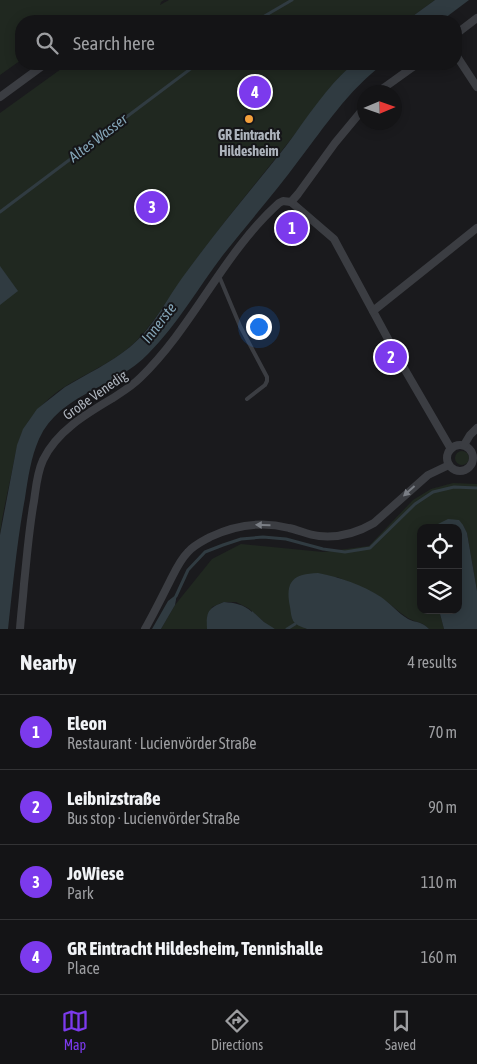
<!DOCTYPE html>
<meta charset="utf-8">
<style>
body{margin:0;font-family:"Asap Condensed",sans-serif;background:#1d1d1f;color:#f1f3f6}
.controls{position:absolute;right:15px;bottom:15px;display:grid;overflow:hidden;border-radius:10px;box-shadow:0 2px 12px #0003}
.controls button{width:45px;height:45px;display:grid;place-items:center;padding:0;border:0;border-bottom:1px solid #333335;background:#141416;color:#f1f3f6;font:25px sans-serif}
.compass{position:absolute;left:357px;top:85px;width:45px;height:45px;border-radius:50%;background:#141416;box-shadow:0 2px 12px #0003;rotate:88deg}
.you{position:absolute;left:258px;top:326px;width:18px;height:18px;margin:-12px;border:4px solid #fff;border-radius:50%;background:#1a73e8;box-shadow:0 0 0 8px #1a73e833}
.badge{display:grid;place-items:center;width:32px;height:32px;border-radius:50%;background:#7c3aed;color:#fff;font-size:16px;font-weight:700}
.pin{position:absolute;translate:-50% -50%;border:2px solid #fff;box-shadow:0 1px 5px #0006}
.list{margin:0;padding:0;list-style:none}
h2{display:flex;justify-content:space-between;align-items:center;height:65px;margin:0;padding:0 20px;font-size:21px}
h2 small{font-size:16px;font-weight:400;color:#9d9ea1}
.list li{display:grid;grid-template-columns:32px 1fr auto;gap:15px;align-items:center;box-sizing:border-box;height:75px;padding:0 20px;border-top:1px solid #333335}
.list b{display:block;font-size:19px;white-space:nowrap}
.list p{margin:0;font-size:16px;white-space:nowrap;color:#9d9ea1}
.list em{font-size:16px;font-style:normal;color:#9d9ea1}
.icon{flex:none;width:28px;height:28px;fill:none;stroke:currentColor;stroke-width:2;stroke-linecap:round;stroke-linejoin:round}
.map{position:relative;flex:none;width:477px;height:629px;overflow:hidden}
.search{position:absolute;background:#141416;box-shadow:0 2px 12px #0003;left:15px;right:15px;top:15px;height:55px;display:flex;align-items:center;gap:12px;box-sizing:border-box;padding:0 18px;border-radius:20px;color:#9d9ea1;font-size:19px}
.sheet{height:365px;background:#141416}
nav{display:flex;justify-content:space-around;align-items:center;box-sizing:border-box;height:70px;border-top:1px solid #333335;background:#141416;font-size:14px;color:#9d9ea1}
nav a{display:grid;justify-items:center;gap:2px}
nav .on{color:#7c3aed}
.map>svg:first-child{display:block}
.green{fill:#202820}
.water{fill:#303b41}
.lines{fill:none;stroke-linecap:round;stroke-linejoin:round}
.stream{stroke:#303b41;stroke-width:3}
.service{stroke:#3b3d42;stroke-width:4}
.minor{stroke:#3b3d42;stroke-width:8}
.oneway{fill:#7a7e85}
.poi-dot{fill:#f4a13b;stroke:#151518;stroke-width:2}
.labels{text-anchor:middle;stroke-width:4;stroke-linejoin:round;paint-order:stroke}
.poi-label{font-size:14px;font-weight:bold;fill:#adb3bc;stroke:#151518}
.street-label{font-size:14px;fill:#adb3bc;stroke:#151518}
.water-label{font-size:15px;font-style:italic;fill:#84a5b7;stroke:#151518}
</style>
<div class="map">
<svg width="477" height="629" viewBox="0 0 477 629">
<rect width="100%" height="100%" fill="#1a1a1d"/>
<!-- green -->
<g class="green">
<path d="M0,0h164l-3,2 -1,3 9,-5h266l-29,21h-385v39l-21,15z"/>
<path d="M68,64h285c-23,20 -39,46 -58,70 -34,43 -70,86 -103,131 -18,24 -33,51 -53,73 -20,22 -49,33 -73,48 -15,9 -28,22 -38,36 -11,15 -13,36 -17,54 -4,20 -9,39 -11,59v-422z"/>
<circle cx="462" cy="458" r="7"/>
<path d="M453,483l24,1v107l-10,-58 -4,-8h-29l-4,3h-9v82h18l5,19h-15c-7,-8 -13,-6 -21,-11 -10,-6 -18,-15 -28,-21 -13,-9 -29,-13 -43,-20l-45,38v4l15,10h-32l-4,-1 -23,-20 -12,-6h-12l-12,5 -5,10v12h-46l14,-24 37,-46 29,-15 82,8 46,-6 44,-46 18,-11z"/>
</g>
<!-- water -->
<g class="water">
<path d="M435,0h34l-28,21h-35z"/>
<path d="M353,64h30c-36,28 -57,61 -84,96 -24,33 -51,63 -76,95 -25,33 -46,70 -75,99 -32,34 -88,39 -109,85 -8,18 -11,39 -14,59 -8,43 -12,87 -17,131h-8v-94l17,-90 6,-16 14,-20 28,-22c22,-13 45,-24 65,-40 23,-19 37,-49 55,-73 32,-44 67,-85 101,-128 21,-28 40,-59 67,-82z"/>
<path d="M0,266l18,25 -18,14z"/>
<path d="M448,519l11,1 4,5 4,8 10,58v38h-33l-5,-19h19v-82h-28z"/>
<path d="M318,573c21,4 45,12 63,24 9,6 17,16 27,22 8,4 14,2 21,10h-122c-4,-2 -10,-3 -13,-7 -3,-4 -3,-10 -4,-15 -5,-26 3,-33 28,-34z"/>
<path d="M177,594l-2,11 -14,24h-9l16,-28z"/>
<path d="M224,602c11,1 19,2 28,10v-1l12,11 11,7h-68c-1,-17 1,-21 17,-27z"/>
</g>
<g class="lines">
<!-- stream -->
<g class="stream">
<path d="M256,21l36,-21"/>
<path d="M0,212l197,-148"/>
<path d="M176,596l12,-26 17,-18 18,-7 18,-6 22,-2 23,2 37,10 22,3 25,-4 45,-44 18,-12 21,-5 23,1"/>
<path d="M287,629l8,-5"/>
</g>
<!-- service -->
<path class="service" d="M219,276l21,50 27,51v4l-2,4 -18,14"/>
<!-- minor -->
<g class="minor">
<path d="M456,34l21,-16"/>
<path d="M456,55l21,32"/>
<path d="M378,92l39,-28"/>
<path d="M0,97l45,-33"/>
<path d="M291,202l43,37 67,124 50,86"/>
<path d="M291,202l7,-8 37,-51 29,-35"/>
<path d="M373,311l104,-83"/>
<circle cx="460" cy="458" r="13"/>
<path d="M464,445l6,-10 7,-7"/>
<path d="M20,629c1,-15 3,-30 4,-45 3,-28 5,-56 10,-83 2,-14 3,-28 9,-41 14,-29 43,-46 70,-62 9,-6 19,-12 27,-20 54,-52 83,-125 139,-175l4,-2 8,1"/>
<path d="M145,629c9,-16 17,-32 25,-48 5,-10 10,-21 18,-29 6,-7 15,-11 22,-15 25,-12 52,-16 79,-9 10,2 19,7 30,8 19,2 38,-3 55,-13l54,-48 21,-10"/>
</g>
</g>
<!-- one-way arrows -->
<defs><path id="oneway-solid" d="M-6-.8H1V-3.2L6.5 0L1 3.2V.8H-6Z" transform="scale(1.25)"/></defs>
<g class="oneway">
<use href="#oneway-solid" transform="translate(409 491) rotate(138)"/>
<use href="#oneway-solid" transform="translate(263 525) rotate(-179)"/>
</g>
<!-- markers -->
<circle class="poi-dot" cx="249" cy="119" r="5"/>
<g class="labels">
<!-- poi labels -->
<g class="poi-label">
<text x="249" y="140">GR Eintracht<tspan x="249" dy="16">Hildesheim</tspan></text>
</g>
<!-- street labels -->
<g class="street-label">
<text transform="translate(95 395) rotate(-35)" y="5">Große Venedig</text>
</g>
<!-- water labels -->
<g class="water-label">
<text transform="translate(98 138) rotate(-37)" y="5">Altes Wasser</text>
<text transform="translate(159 323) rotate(-52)" y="5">Innerste</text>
</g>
</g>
</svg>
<div class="controls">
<button><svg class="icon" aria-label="locate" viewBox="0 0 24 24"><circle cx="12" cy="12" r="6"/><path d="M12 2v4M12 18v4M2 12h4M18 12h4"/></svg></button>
<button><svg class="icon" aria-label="layers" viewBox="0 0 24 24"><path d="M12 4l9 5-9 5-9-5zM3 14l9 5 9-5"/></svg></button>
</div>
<svg class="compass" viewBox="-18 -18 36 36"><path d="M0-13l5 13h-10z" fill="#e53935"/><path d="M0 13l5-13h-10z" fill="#9d9ea1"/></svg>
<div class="you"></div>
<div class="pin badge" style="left:292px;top:228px">1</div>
<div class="pin badge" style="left:391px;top:357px">2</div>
<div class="pin badge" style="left:152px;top:207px">3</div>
<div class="pin badge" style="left:255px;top:92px">4</div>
<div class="search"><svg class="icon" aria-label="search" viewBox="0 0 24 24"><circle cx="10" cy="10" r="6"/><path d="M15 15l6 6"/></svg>Search here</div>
</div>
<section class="sheet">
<h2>Nearby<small>4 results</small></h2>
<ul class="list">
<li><span class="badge">1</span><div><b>Eleon</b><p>Restaurant · Lucienvörder Straße</p></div><em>70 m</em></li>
<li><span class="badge">2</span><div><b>Leibnizstraße</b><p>Bus stop · Lucienvörder Straße</p></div><em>90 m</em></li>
<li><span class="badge">3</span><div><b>JoWiese</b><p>Park</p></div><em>110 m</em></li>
<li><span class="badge">4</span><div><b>GR Eintracht Hildesheim, Tennishalle</b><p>Place</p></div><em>160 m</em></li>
</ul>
</section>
<nav>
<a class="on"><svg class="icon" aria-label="map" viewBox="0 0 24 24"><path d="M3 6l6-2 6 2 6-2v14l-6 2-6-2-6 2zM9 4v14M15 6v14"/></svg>Map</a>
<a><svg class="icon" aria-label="directions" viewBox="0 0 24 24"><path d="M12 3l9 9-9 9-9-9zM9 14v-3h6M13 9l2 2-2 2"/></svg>Directions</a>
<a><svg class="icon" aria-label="saved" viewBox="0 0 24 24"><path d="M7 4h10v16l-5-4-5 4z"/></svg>Saved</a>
</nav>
